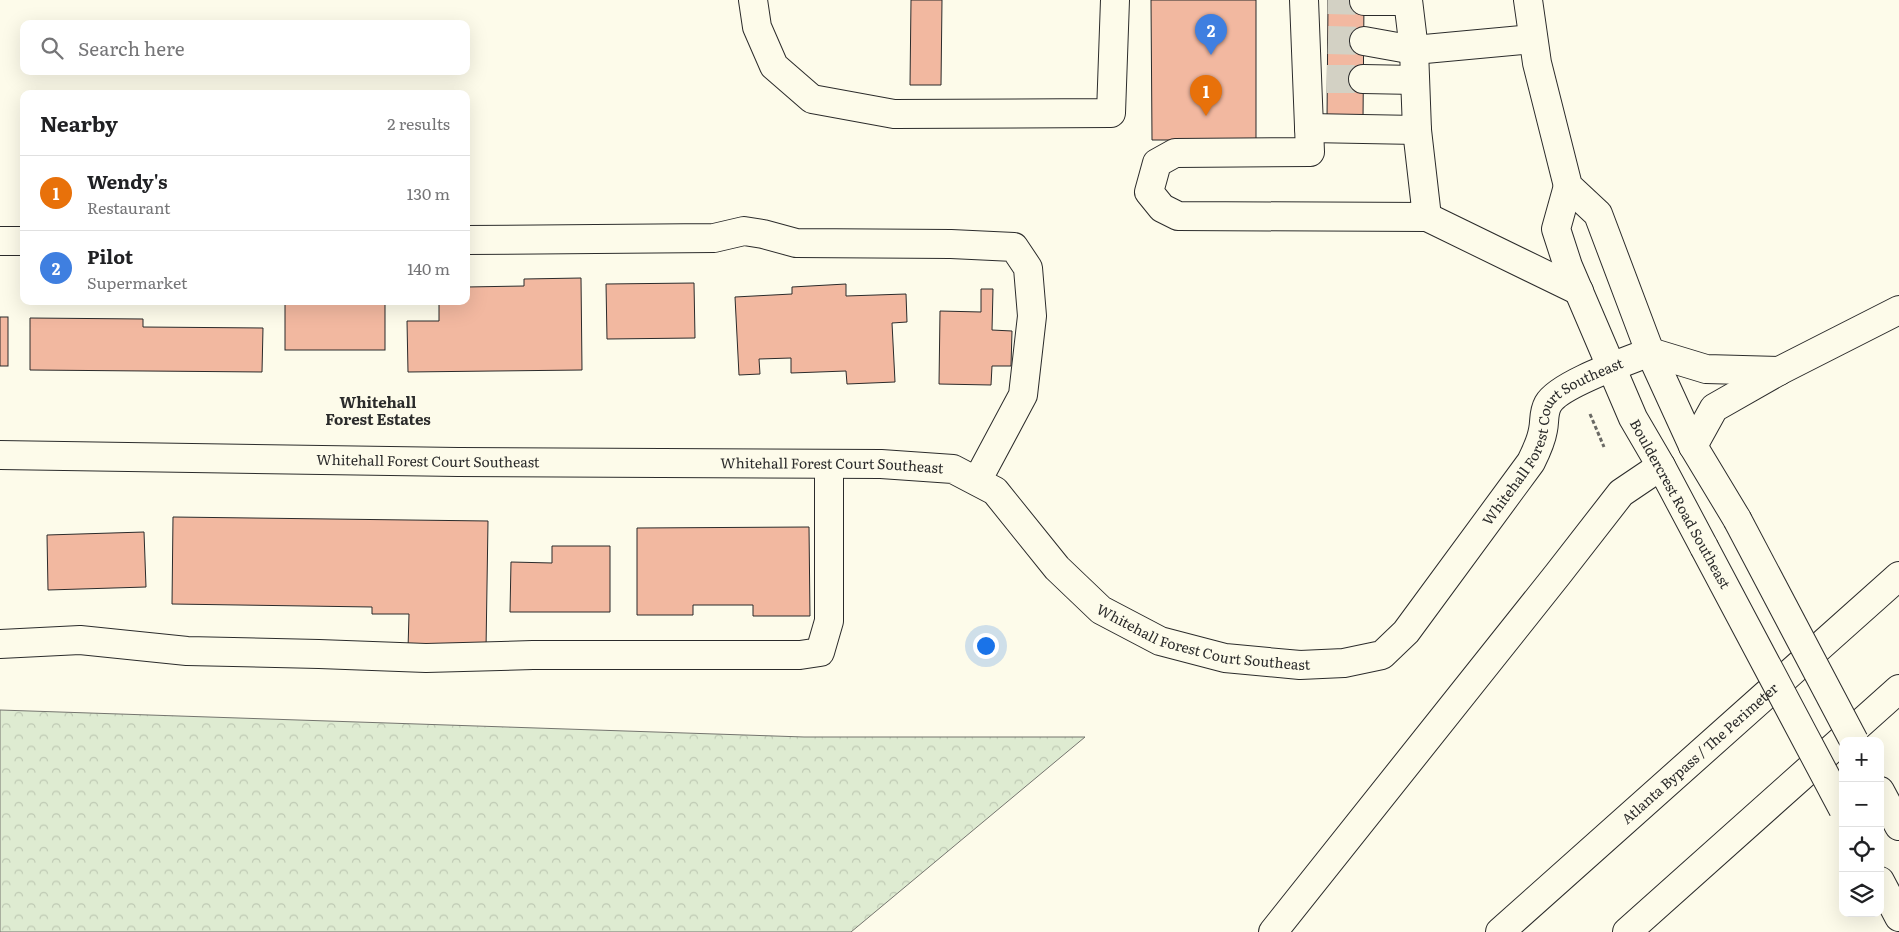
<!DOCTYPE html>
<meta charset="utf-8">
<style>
body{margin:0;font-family:Literata,serif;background:#f6f6f6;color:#202124}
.controls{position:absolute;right:15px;bottom:15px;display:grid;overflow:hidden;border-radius:10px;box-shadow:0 5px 20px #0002}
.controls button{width:45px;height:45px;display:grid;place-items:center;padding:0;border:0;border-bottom:1px solid #e0e0e0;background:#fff;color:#202124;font:25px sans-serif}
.you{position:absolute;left:985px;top:645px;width:18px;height:18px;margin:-12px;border:4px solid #fff;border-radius:50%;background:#1a73e8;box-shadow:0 0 0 8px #1a73e833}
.badge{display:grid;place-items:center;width:32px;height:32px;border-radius:50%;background:#1a73e8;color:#fff;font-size:16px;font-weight:700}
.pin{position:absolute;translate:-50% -41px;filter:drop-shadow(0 1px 2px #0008)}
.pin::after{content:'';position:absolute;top:26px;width:18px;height:15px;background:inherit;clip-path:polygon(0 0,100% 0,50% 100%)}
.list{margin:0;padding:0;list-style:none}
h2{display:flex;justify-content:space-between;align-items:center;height:65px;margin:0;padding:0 20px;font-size:21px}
h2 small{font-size:16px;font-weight:400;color:#757577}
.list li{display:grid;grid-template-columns:32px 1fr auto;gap:15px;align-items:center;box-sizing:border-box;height:75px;padding:0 20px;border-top:1px solid #e0e0e0}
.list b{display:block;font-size:19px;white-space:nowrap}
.list p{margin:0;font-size:16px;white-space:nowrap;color:#757577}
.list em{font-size:16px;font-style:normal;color:#757577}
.icon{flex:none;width:28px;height:28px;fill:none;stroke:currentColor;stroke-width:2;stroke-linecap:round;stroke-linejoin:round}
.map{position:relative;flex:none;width:1899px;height:932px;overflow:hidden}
.search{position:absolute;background:#fff;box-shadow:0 5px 20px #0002;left:20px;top:20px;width:450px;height:55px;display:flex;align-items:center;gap:12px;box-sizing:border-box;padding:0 18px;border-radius:10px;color:#757577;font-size:19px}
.panel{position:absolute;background:#fff;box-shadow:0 5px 20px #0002;left:20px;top:90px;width:450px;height:215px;border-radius:10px}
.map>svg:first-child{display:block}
.forest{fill:url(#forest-crowns);stroke:#74746e}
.building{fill:#f2b8a0;stroke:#2b2b2b}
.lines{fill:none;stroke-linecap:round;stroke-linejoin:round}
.minor-tunnel{stroke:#d3d1c4;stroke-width:28;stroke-dasharray:28 14;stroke-linecap:butt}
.minor-casing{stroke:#2b2b2b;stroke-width:30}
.highway-casing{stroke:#2b2b2b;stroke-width:30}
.path{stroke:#6a6964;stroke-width:3;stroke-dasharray:4 2.5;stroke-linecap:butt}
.minor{stroke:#fdfbea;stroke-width:28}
.highway{stroke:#fdfbea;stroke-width:28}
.minor-bridge-casing{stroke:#2b2b2b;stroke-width:30;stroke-linecap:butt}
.minor-bridge{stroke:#fdfbea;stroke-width:28}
.labels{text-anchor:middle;stroke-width:4;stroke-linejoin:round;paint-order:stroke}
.street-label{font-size:14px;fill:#2b2b2b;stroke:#fdfbea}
.neighbourhood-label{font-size:15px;font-weight:bold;fill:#2b2b2b;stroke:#fdfbea}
</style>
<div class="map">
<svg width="1899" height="932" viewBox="0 0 1899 932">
<defs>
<pattern id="forest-crowns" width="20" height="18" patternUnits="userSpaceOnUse" patternTransform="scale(1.25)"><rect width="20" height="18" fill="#deebd1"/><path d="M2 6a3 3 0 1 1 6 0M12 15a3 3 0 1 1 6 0" fill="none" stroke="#bfcab4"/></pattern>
</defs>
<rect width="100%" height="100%" fill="#fdfbea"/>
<!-- forest -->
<path class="forest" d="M0,710l804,27h281l-234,195h-851z"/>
<!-- building -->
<g class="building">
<path d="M911,0h31l-1,85h-31z"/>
<path d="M1151,0h105v140h-104z"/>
<path d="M1328,0h36l-1,121 -36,-1z"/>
<path d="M581,278l1,92 -174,2 -1,-51h32v-20h27v-14l58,-1v-7z"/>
<path d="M694,283l1,55 -88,1 -1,-55z"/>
<path d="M846,284v12l60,-2 1,28 -15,1 3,59 -48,2 -1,-13 -55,2v-15l-32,1 1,15 -21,1 -4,-78 57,-3v-7z"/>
<path d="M981,289h12l-1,41 20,1 -1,35h-19l-1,19 -52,-1 1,-73 41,1z"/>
<rect x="285" y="301" width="100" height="49"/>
<rect x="0" y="317" width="8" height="49"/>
<path d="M30,318l113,1v8l120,1 -1,44 -232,-2z"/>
<path d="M173,517l315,4 -2,128h-78l1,-35h-37v-7l-200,-3z"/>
<path d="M809,527l1,89h-57v-11h-60v10h-56v-87z"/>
<path d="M144,532l2,55 -98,3 -1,-55z"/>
<path d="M552,546h58v66h-100l1,-50 41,1z"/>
</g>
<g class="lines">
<!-- minor-tunnel -->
<g class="minor-tunnel">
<path d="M1328,0l36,1"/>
<path d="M1328,40l36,1"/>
<path d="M1327,79h36"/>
</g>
<!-- minor casing -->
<g class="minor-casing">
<g id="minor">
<path d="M753,0l4,27 17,39 38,33 82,15 217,-1 4,-113"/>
<path d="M1304,0l6,152 -135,1 -18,10 -8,29 13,16 16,8 249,1 -10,-87 -3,-80 -6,-50"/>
<path d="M1528,0l9,63 31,123 30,28 52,138 43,94 44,73"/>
<path d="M1364,1h44"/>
<path d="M1364,41l50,9 119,-11"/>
<path d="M1363,79l52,1"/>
<path d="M1309,128l108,2"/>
<path d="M1568,186l-12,43 12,37 65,152 28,48 43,81"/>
<path d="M1427,217l152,74"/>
<path d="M466,240l248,-2 30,-7 19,3 33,9 155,1 63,3 14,21 4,48 -9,79 -46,86"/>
<path d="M0,241h24"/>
<path id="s1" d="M0,455l458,7 423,2 72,5 42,22 62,77 44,42 59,31 65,17 75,7 44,-2 38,-8 24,-23 125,-170c5,-10 10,-20 12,-32 2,-9 0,-17 5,-26 11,-20 80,-43 102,-52"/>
<path d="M0,644l80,-4 107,11 132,3 107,4 107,-3h267l20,-3 9,-31v-157"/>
<path d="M1880,791l19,35"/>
<path d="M1880,881l19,36"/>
</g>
</g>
<!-- highway casing -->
<g class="highway-casing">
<g id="highway">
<path d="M1650,352l56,17 73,2"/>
<path d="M1693,446l21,-38 65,-37 120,-61"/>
<path d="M1273,932l285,-358 63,-81 40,-27"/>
<path id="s2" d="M1500,932l399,-356"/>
<path d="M1627,932l272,-243"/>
</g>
</g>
<!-- path -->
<path class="path" d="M1590,414l14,33"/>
<!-- minor -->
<use href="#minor" class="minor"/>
<!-- highway -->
<use href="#highway" class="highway"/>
<!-- minor-bridge casing -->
<g class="minor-bridge-casing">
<g id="minor-bridge">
<path d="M1737,519l117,222"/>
<path d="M1704,547l139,262"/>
</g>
</g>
<!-- minor-bridge -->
<use href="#minor-bridge" class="minor-bridge"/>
</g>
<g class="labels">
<!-- street labels -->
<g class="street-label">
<text dy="5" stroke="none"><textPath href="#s1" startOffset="1732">Whitehall Forest Court Southeast</textPath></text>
<text dy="5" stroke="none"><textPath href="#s1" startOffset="428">Whitehall Forest Court Southeast</textPath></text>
<text dy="5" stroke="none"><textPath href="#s1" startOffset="832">Whitehall Forest Court Southeast</textPath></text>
<text transform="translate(1680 504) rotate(61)" y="5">Bouldercrest Road Southeast</text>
<text dy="5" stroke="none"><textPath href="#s1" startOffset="1268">Whitehall Forest Court Southeast</textPath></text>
<text dy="5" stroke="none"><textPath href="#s2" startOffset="268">Atlanta Bypass / The Perimeter</textPath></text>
</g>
<!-- neighbourhood labels -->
<g class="neighbourhood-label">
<text x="378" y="408">Whitehall<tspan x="378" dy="17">Forest Estates</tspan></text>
</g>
</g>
</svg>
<div class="controls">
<button>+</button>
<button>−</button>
<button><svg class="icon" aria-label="locate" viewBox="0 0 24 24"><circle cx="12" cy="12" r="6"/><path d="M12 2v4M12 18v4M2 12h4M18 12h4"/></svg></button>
<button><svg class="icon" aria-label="layers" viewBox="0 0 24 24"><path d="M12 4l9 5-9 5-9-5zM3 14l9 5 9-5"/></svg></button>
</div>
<div class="you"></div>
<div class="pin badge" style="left:1206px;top:116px;background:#e8710a">1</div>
<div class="pin badge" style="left:1211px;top:55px;background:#3f7fe0">2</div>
<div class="search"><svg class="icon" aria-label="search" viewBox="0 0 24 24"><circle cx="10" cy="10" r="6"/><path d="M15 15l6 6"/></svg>Search here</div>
<section class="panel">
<h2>Nearby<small>2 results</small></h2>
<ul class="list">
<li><span class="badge" style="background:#e8710a">1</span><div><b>Wendy's</b><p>Restaurant</p></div><em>130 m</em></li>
<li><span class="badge" style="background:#3f7fe0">2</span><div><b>Pilot</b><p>Supermarket</p></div><em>140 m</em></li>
</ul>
</section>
</div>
